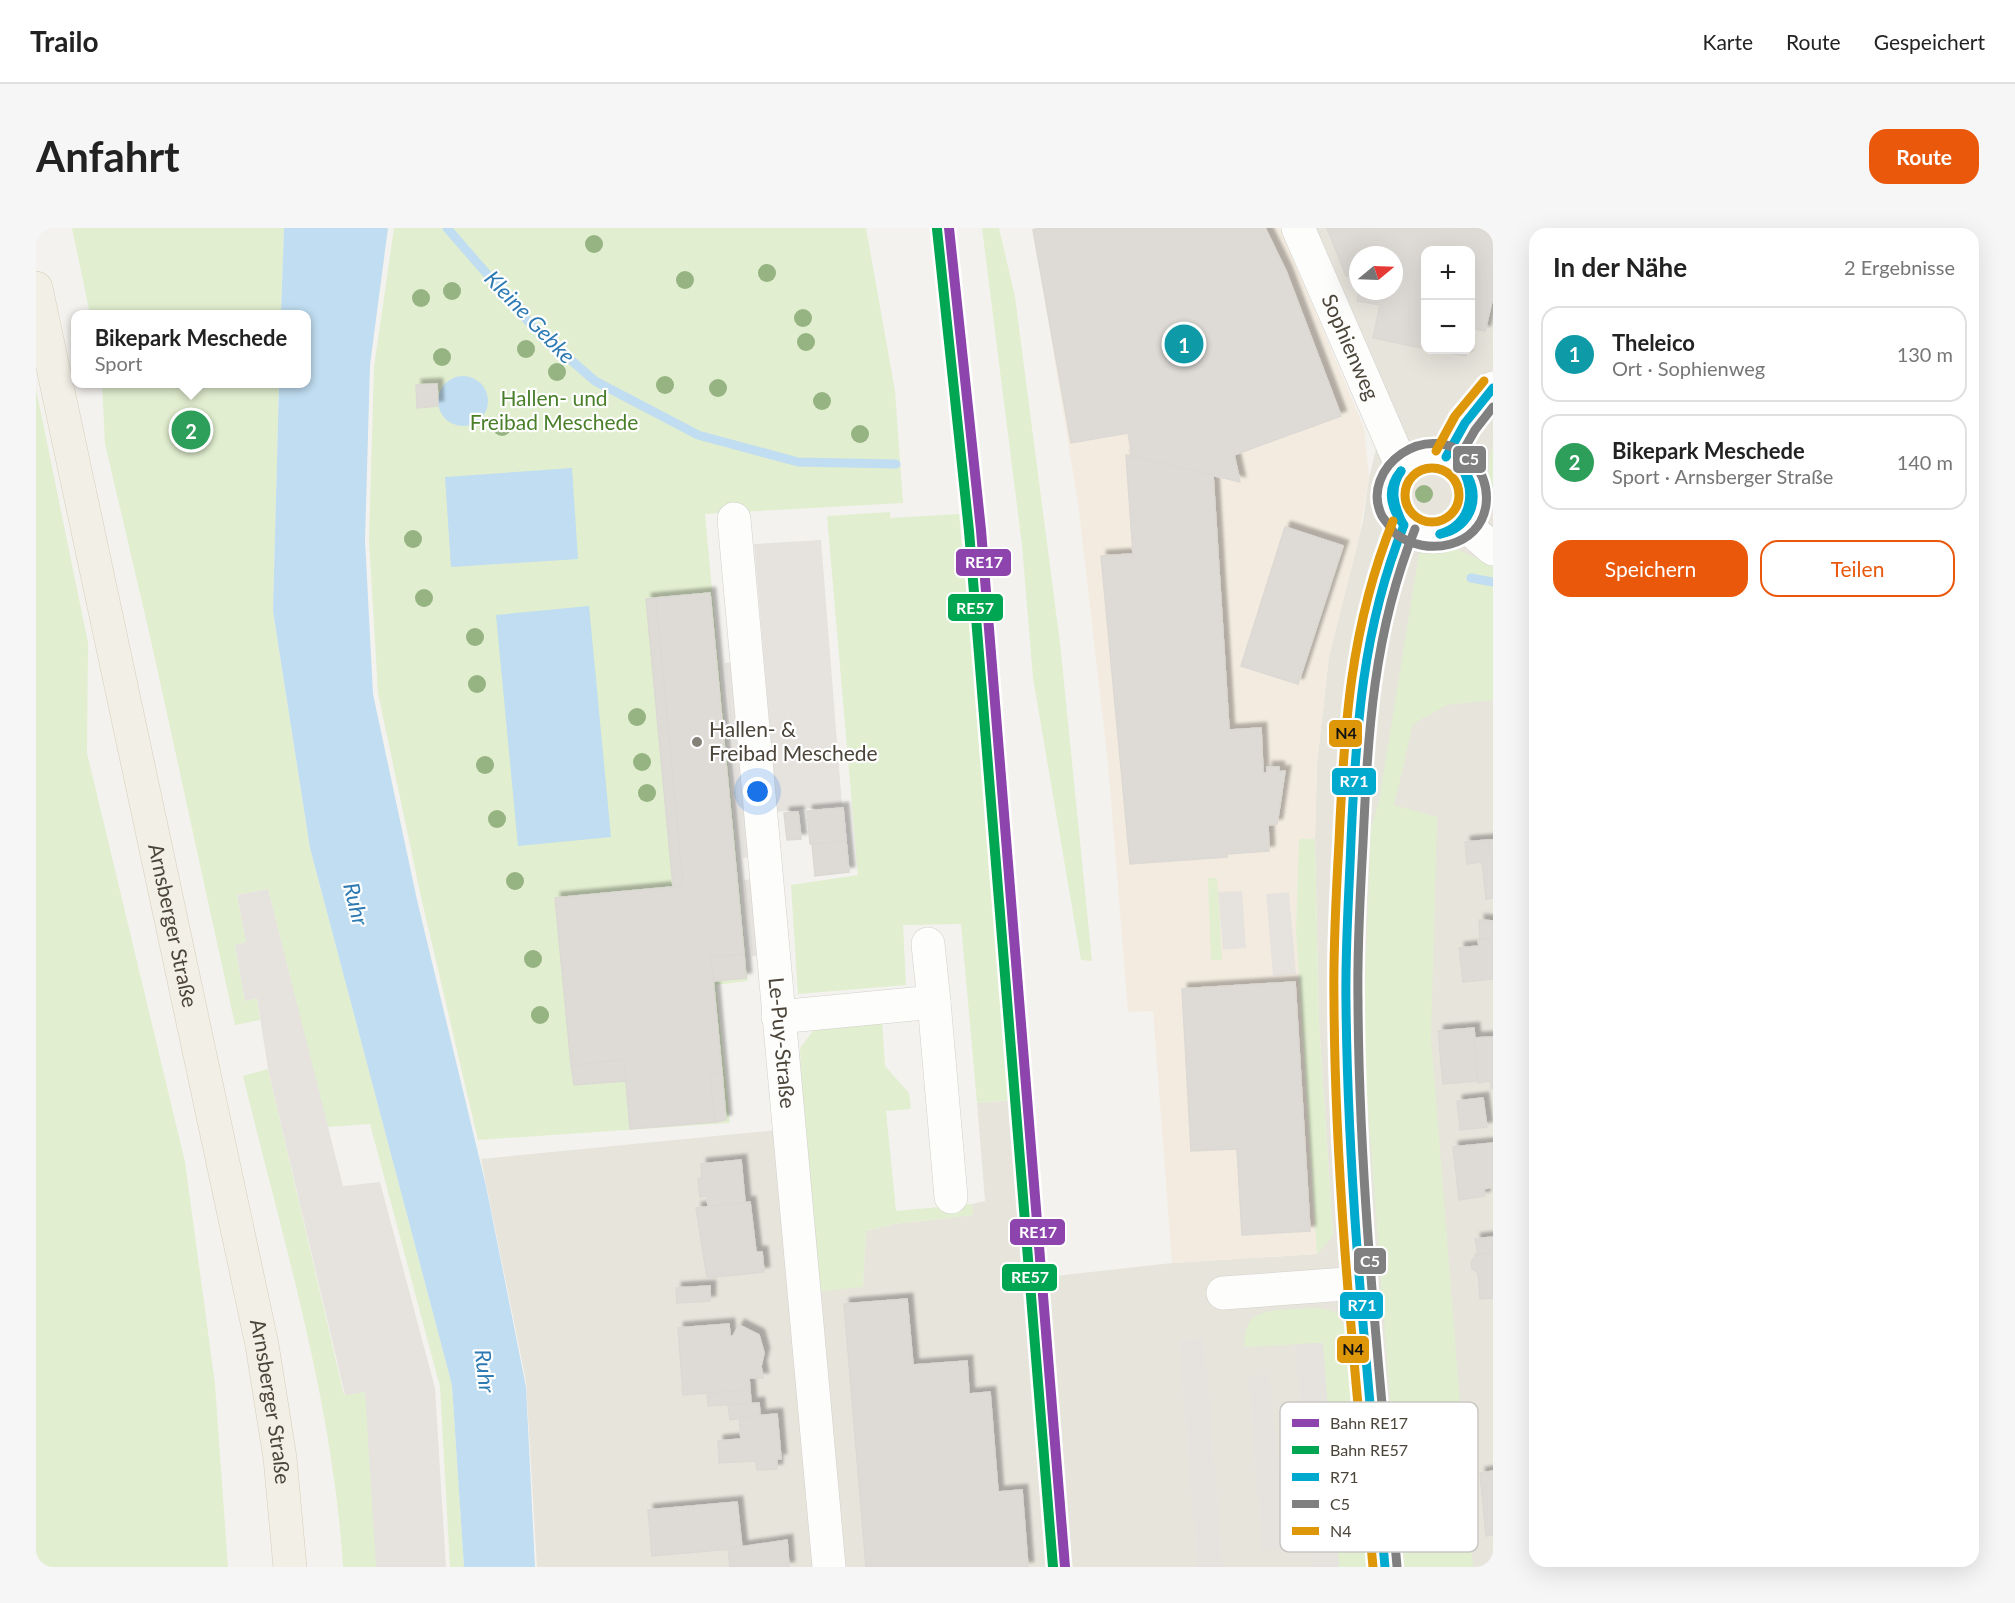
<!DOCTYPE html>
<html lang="de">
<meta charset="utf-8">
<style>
body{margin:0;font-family:Lato,sans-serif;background:#f6f6f6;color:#222}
.controls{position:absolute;right:18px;top:18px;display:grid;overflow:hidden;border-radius:12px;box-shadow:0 6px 24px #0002}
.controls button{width:54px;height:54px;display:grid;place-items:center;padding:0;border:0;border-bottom:2px solid #e0e0e0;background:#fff;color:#222;font:30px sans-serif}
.compass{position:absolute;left:1313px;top:18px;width:54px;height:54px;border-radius:50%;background:#fff;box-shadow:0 6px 24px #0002;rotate:71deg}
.you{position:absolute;left:722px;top:564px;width:21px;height:21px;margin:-15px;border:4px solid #fff;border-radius:50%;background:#1a73e8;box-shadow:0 0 0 9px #1a73e833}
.badge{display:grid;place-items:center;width:39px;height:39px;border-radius:50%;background:#ea580c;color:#fff;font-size:20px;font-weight:700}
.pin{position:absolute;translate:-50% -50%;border:3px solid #fff;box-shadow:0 2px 6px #0006}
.popup{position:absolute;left:35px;top:82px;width:240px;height:78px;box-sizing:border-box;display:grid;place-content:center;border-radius:12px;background:#fff;filter:drop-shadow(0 2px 4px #0005);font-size:20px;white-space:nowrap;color:#767676}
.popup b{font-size:22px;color:#222}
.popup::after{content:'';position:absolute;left:50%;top:100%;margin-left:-12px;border:12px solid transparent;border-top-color:#fff}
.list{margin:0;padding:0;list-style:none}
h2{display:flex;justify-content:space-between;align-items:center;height:78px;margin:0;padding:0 24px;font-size:26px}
h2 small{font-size:20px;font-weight:400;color:#767676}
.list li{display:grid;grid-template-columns:39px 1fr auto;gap:18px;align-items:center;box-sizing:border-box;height:96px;margin:0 12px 12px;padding:0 12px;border:2px solid #e0e0e0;border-radius:18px}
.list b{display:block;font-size:22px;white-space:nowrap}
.list p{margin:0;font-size:20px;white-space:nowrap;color:#767676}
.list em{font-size:20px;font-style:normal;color:#767676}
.actions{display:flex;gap:12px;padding:18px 24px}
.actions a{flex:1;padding:14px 0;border:2px solid #ea580c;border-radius:18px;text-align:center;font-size:21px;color:#ea580c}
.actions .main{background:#ea580c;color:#fff}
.map{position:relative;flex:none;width:1457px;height:1339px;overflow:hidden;border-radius:18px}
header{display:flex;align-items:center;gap:36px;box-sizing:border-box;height:84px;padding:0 30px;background:#fff;border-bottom:2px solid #e0e0e0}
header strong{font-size:28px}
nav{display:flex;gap:33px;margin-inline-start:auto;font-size:21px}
.intro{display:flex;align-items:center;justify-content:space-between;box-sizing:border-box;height:144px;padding:0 36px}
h1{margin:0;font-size:42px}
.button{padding:15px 27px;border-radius:18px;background:#ea580c;color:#fff;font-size:21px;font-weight:700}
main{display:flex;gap:36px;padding:0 36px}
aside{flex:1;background:#fff;border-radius:18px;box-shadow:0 6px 24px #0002}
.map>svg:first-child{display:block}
.residential{fill:#e7e4dc;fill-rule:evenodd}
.commercial{fill:#f3ebdf}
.green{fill:#e1eecf}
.parking{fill:#e6e3df}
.water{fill:#c0ddf1}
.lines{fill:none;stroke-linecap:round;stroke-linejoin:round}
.stream{stroke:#c0ddf1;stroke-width:9}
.building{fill:#dedbd6;stroke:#dcd9d4;stroke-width:1.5;filter:url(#shadow)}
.minor-casing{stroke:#d2d0cb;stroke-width:34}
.major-casing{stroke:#d6cebb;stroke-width:34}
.minor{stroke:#fdfdfc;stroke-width:33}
.major{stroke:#f2efe6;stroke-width:33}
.bus-1-casing{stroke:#fff;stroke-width:14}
.bus-2-casing{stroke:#fff;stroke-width:14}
.bus-3-casing{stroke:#fff;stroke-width:14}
.bus-1{stroke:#00a9ce;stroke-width:9}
.bus-2{stroke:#808080;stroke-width:9}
.bus-3{stroke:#dd9709;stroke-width:9}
.rail-1-casing{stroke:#fff;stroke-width:15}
.rail-2-casing{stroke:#fff;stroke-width:15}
.rail-1{stroke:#8e44ad;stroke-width:10}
.rail-2{stroke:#00a651;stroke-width:10}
.tree{fill:#96b382}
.poi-dot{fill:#868178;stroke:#fff;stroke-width:2}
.labels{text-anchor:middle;stroke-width:4.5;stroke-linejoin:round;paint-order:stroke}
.street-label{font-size:21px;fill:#4b4439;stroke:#fff}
.park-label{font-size:21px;fill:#4a7f2a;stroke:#fff}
.poi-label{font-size:21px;fill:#4b4439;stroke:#fff;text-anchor:start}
.water-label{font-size:22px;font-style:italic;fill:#2e7ab2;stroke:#fff}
.key{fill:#fff;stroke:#c9c7c4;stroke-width:1.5}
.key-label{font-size:16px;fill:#4b4439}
.line-badge{stroke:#fff;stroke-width:2}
.badge-label{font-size:16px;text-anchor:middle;font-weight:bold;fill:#fff}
.pale-badge-label{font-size:16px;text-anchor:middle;font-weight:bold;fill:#111}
</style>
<header>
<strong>Trailo</strong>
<nav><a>Karte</a><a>Route</a><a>Gespeichert</a></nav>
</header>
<div class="intro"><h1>Anfahrt</h1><a class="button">Route</a></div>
<main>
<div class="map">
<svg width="1457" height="1339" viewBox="0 0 1457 1339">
<defs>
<filter id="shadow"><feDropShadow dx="5.5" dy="-5.5" stdDeviation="1.5" flood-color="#0004"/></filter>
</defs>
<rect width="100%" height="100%" fill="#f4f2ee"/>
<!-- residential -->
<path class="residential" d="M1276,0h181v1339h-956l-11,-186 -45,-222 295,-29 87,157 3,-56 28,-7 79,-9 -1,-11 13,-3 -8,-98 36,-3 15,179 144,-16 145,-9 16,-19 -14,-212 -4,-184 2,-76 12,-107 34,-135 6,-43 19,-79zM1390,22h44v100h-44zM1322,27h36v36h-36z"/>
<!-- commercial -->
<path class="commercial" d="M997,0h247l84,200 5,50 -12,69 -28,109 -12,107 -2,76h-16l-3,92 21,323 -145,9 -19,-252 -25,1 -20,-249 -30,-260z"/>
<!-- green -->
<g class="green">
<path d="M36,0h212l-3,86h-191z"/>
<path d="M358,0h472l29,163 8,112 -198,11 43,467 -32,4 14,138 -252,17 -57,-243 -43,-204 -9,-153 5,-173z"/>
<path d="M946,0h17l16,69 45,346 32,318 -11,-1 -48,-282 -11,-133z"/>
<path d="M66,156h177l-6,227 37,237 142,537 12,182h-14l-10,-180 -70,-263 -43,3 -59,-238 -31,6 9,47 -11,3 10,56 12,-3 3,22 -25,5 -85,-389 -45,-192z"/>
<path d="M0,161l52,254 -1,110 98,409 30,222 13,183h-192z"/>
<path d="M1457,217v62c-3,-21 -8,-42 0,-62z"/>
<path d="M854,284v6l69,-4 54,586 -36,3 -16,-179 -58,1 3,60 -108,9 -7,-109 67,-10 -31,-359z"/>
<path d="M1414,319l43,18v135l-46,5 -34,19 -19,81 43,12 -6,220 42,530h-70l-40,-523 8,-216 8,-27 41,-253z"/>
<path d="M1263,611h16l4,184 14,213 -16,18 -21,-323z"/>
<path d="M1172,650h9l5,82h-11z"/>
<path d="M846,792l3,46 24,27 2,16 -25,2 10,100 76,-7 1,11 -79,9 -28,7 -3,56 -51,5 -12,-244 16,-21z"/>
<path d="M232,841l76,326 21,-4 10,121 1,55h-33c-10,-166 -61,-330 -100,-491z"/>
<path d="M1284,1080l15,4 14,20 18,235h-28l-16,-224 -79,4c1,-9 1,-20 7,-27 10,-13 53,-11 69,-12z"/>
</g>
<!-- parking -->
<g class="parking">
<path d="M785,312l21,265 -65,7 -23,-268z"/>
<path d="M699,434l18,195 -10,1 -18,-195z"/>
<path d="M717,651l8,76 -9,1 -8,-76z"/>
<path d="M232,661l75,297 37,-4 55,206 11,179h-70l-11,-175 -20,3 -77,-326 -11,-71 -12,3 -10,-56 11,-3 -9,-47z"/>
<path d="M1206,663l4,57 -23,2 -5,-58z"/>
<path d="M1253,664l7,82 -23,2 -7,-82z"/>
<path d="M1168,1109l19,230h-26l-18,-227z"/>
<path d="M1287,1115l16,224h-27l-17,-223z"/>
<path d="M1234,1147l16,173 -24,3 -14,-175z"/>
</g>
<!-- water -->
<g class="water">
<path d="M248,0h104l-18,137 -5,175 8,154 44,206 69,286 40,201 9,180h-71l-12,-182 -142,-537 -37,-237 6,-227h27v-70h-25z"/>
<circle cx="427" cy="173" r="25"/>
<path d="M536,240l6,91 -127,8 -6,-90z"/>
<path d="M553,378l22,231 -93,9 -22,-231z"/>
</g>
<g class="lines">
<!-- stream -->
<g class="stream">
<path d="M411,0l87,100 61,53 103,54 100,27 98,2"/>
<path d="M1435,350l22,4"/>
</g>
</g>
<!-- building -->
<g class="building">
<path d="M1003,0h226l21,43 55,145 -107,39 6,27 -108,-26 -4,-23 -57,10 -38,-213z"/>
<path d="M1291,0h166v69l-8,34 -14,-3 -1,5v-83h-44v99l-53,-11 7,-33 -23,-4 2,-10h35v-36h-36v23l-12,-2z"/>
<path d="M1394,122h37l-1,6z"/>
<path d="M401,156l1,22 -21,2 -1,-23z"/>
<path d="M1090,227l87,20 16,255 32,-2 2,45h4v-6h12v5l6,-1 -8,53 -9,1 1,26 -42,3v3l-97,7 -29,-308 32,-2z"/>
<path d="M1249,299l58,19 -45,138 -57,-18z"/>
<path d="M674,365l34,361 -33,3 11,116 -12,1 5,48 -85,7 -6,-69 -53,5 -16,-167 128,-12 -27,-288z"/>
<path d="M620,370l27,288 -10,1 -27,-288z"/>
<path d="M807,580l3,33 -36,3 -3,-33z"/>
<path d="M762,584l3,27 -14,1 -3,-27z"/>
<path d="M1452,612l2,15h3v43l-7,1 -4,-37 -15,2 -2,-22z"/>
<path d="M1452,612h5v15h-3z"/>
<path d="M810,613l3,31 -34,4 -3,-32z"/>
<path d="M1443,692l14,1v17l-13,1z"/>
<path d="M1457,710v41l-30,3 -4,-34 20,-2 -1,-6z"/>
<path d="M708,726l2,24 -32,3 -3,-24z"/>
<path d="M1259,754l15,249 -68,4 -5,-86 -46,2 -9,-162z"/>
<path d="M1438,800l4,53 -35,3 -5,-53z"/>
<path d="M1457,809v51l-2,1 -1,-8 -12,2 -4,-45z"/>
<path d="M588,832l2,21 -52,4 -3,-20z"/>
<path d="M686,845l4,47 -11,2 -5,-48z"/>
<path d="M1447,870l4,29 -27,3 -3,-29z"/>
<path d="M1457,915v44l-9,2 1,7 -26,4 -6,-53z"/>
<path d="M705,932l4,42 -37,4 -1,-10 -7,1 -2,-18 4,-1 -1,-14z"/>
<path d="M714,974l6,50h6l2,20 -57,6 -11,-70z"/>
<path d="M1457,1009v16l-15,1 -3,-15z"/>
<path d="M1457,1025v45l-13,1 -2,-26 -6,-4 -1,-7 7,-8z"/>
<path d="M674,1058v15l-33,2 -1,-15z"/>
<path d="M871,1071l6,66 54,-4 2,33 21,-2 8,100 24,-2 6,77h-162l-22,-263z"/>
<path d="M693,1096l1,13 3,-1 6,-11 20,10 5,18 -3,13 2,12h-14l1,12 -67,5 -5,-67z"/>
<path d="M714,1162l1,13 -43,3 -1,-13z"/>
<path d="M723,1175l1,12 -30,5 -2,-15z"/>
<path d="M741,1186l4,45h-4v10l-20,1 -1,-9 -37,2 -1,-22 23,-2 -2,-22z"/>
<path d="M1457,1243v64l-7,1 -6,-63z"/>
<path d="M701,1274l5,46 -90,8 -4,-46z"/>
<path d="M751,1312l2,27h-59l-2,-18z"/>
</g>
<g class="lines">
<!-- minor casing -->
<g class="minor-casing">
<g id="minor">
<path id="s1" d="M1262,0l104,239"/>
<circle cx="1396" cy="268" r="41"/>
<path d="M1410,229l19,-34 28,-35"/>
<path id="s2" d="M698,291l95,1048"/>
<path d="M1427,295l30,26"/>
<path d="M892,716l6,58"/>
<path d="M742,789l156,-15 17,195"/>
<path d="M1187,1065l137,-10"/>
<path d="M1349,1339c-16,-180 -34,-361 -39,-542 -2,-61 2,-123 5,-185 4,-105 8,-217 53,-315"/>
</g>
</g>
<!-- major casing -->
<g class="major-casing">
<g id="major">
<path id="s3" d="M0,60l226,1057 18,113 10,109"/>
</g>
</g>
<!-- minor -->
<use href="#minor" class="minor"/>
<!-- major -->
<use href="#major" class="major"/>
<!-- bus-1 casing -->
<g class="bus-1-casing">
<g id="bus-1">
<path d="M1410,229l19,-34 28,-35"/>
<path d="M1365,243c-12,18 -7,35 2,53"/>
<path d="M1365,243c-15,18 -11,36 2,53"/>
<path d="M1404,306c31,-10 37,-41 21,-67"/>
<path d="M1404,306c33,-6 44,-42 21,-67"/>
<path d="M1349,1339c-17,-187 -37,-375 -39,-563 -1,-55 3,-109 5,-164 5,-110 11,-211 53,-315"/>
</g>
</g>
<!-- bus-2 casing -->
<g class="bus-2-casing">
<g id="bus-2">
<path d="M1420,235l19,-33 18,-23"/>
<path d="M1357,303c-3,-5 -8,-10 -11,-15 -24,-47 47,-102 91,-54 10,12 15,27 13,43 -6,43 -60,52 -90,29"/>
<path d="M1361,1338c-17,-188 -38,-377 -39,-565 -1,-53 2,-105 5,-158 5,-110 10,-210 52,-314"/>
</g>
</g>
<!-- bus-3 casing -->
<g class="bus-3-casing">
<g id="bus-3">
<path d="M1400,223l19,-35 29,-35"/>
<circle cx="1396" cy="267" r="27"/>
<path d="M1337,1339c-17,-188 -38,-377 -39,-566 -1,-53 2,-106 5,-159 5,-113 11,-215 54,-321"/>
</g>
</g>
<!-- bus-1 -->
<use href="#bus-1" class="bus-1"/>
<!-- bus-2 -->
<use href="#bus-2" class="bus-2"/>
<!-- bus-3 -->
<use href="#bus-3" class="bus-3"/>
<!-- rail-1 casing -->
<g class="rail-1-casing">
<path id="rail-1" d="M913,0l32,302 84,1037"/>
</g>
<!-- rail-2 casing -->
<g class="rail-2-casing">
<path id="rail-2" d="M901,1l32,302 84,1036"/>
</g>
<!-- rail-1 -->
<use href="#rail-1" class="rail-1"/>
<!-- rail-2 -->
<use href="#rail-2" class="rail-2"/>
</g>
<!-- trees -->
<g class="tree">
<circle cx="558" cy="16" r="9"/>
<circle cx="731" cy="45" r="9"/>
<circle cx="649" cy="52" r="9"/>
<circle cx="416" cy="63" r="9"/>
<circle cx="385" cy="70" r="9"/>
<circle cx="767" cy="90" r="9"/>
<circle cx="770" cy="114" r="9"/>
<circle cx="490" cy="121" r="9"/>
<circle cx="406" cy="129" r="9"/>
<circle cx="521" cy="144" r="9"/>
<circle cx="629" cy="157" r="9"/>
<circle cx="682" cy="160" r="9"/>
<circle cx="786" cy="173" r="9"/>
<circle cx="466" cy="199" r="9"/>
<circle cx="824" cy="206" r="9"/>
<circle cx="1388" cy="266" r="9"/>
<circle cx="377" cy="311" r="9"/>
<circle cx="388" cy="370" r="9"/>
<circle cx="439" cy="409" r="9"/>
<circle cx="441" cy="456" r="9"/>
<circle cx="601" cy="489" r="9"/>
<circle cx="606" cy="534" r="9"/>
<circle cx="449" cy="537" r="9"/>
<circle cx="611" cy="565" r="9"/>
<circle cx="461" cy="591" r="9"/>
<circle cx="479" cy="653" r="9"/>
<circle cx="497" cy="731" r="9"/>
<circle cx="504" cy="787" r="9"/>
</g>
<!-- markers -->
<circle class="poi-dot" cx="661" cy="514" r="6"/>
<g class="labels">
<!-- street labels -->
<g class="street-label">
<text dy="7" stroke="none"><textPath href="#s1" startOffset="130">Sophienweg</textPath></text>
<text dy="7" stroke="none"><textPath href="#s3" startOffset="652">Arnsberger Straße</textPath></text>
<text dy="7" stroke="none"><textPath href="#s2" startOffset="526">Le-Puy-Straße</textPath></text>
<text dy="7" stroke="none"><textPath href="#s3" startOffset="1138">Arnsberger Straße</textPath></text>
</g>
<!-- park labels -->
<g class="park-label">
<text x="518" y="178">Hallen- und<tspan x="518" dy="24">Freibad Meschede</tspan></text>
</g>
<!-- poi labels -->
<g class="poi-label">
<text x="673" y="509">Hallen- &amp;<tspan x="673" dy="24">Freibad Meschede</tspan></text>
</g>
<!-- water labels -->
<g class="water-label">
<text transform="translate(494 89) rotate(46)" y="8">Kleine Gebke</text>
<text transform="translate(320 676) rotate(76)" y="8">Ruhr</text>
<text transform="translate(449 1143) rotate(83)" y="8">Ruhr</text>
</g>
</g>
<!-- legend -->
<rect x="1244" y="1174" width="198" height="150" rx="9" class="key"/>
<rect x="1256" y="1191" width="27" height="8" fill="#8e44ad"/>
<rect x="1256" y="1218" width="27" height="8" fill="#00a651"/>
<rect x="1256" y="1245" width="27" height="8" fill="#00a9ce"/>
<rect x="1256" y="1272" width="27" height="8" fill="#808080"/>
<rect x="1256" y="1299" width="27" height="8" fill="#dd9709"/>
<g class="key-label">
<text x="1294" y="1201">Bahn RE17</text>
<text x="1294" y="1228">Bahn RE57</text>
<text x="1294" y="1255">R71</text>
<text x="1294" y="1282">C5</text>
<text x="1294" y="1309">N4</text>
</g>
<g class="line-badge">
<rect x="1416" y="217" width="35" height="29" rx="6" fill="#808080"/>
<rect x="919" y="320" width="57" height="29" rx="6" fill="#8e44ad"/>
<rect x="911" y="365" width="57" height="29" rx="6" fill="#00a651"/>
<rect x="1292" y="491" width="35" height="29" rx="6" fill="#dd9709"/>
<rect x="1295" y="539" width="46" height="29" rx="6" fill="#00a9ce"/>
<rect x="973" y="990" width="57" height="28" rx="6" fill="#8e44ad"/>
<rect x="1317" y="1019" width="34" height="28" rx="6" fill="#808080"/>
<rect x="965" y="1035" width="57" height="29" rx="6" fill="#00a651"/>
<rect x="1303" y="1063" width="45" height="29" rx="6" fill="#00a9ce"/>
<rect x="1300" y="1107" width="34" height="29" rx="6" fill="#dd9709"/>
</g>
<g class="badge-label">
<text x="1433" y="237">C5</text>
<text x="948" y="340">RE17</text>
<text x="939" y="386">RE57</text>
<text x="1318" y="559">R71</text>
<text x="1002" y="1010">RE17</text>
<text x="1334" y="1039">C5</text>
<text x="994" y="1055">RE57</text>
<text x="1326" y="1083">R71</text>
</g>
<g class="pale-badge-label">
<text x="1310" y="511">N4</text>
<text x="1317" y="1127">N4</text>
</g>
</svg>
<div class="controls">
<button>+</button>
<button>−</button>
</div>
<svg class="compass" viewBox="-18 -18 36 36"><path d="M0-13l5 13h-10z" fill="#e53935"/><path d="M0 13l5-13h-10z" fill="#767676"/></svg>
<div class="you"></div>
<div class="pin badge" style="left:1148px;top:116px;background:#0f9aa8">1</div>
<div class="pin badge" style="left:155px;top:202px;background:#2e9e5b">2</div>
<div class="popup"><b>Bikepark Meschede</b>Sport</div>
</div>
<aside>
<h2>In der Nähe<small>2 Ergebnisse</small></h2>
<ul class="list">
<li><span class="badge" style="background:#0f9aa8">1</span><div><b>Theleico</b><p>Ort · Sophienweg</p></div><em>130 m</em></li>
<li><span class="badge" style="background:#2e9e5b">2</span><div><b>Bikepark Meschede</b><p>Sport · Arnsberger Straße</p></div><em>140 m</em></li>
</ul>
<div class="actions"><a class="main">Speichern</a><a>Teilen</a></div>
</aside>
</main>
